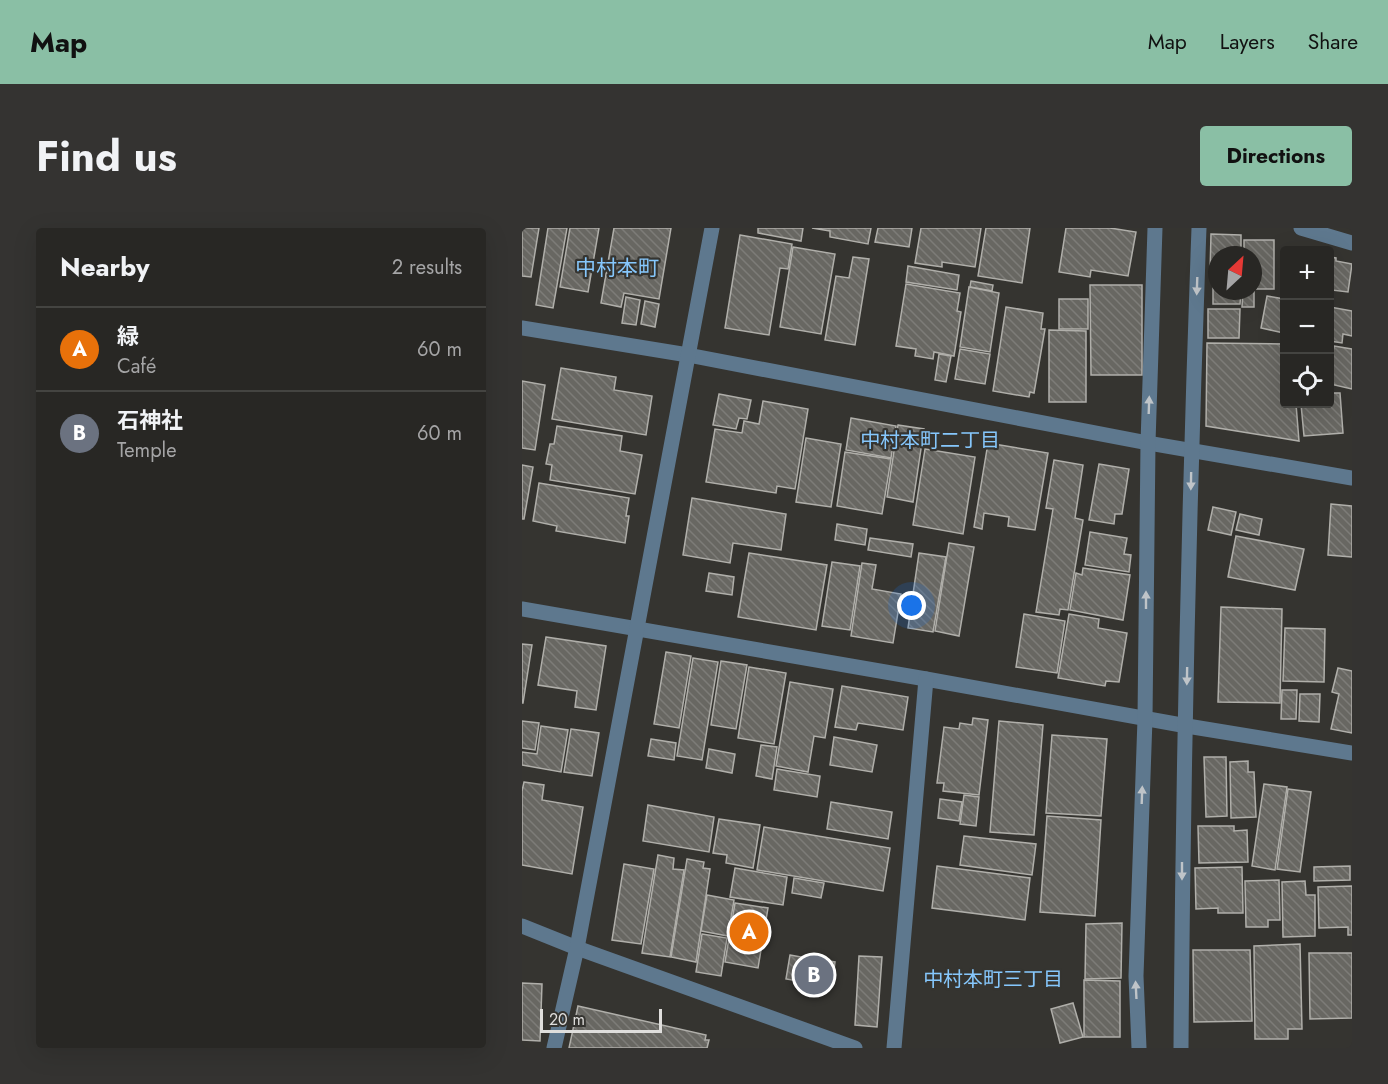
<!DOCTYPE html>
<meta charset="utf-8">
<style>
body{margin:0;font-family:Jost,"Noto Sans JP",sans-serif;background:#343331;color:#f1f3f6}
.controls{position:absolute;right:18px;top:18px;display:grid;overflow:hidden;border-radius:6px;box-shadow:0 6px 24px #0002}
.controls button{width:54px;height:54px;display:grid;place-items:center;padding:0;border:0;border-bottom:2px solid #444441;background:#282724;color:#f1f3f6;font:30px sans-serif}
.compass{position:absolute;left:686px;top:18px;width:54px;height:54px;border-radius:50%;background:#282724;box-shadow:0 6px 24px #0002;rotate:26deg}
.scale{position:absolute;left:18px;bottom:15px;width:122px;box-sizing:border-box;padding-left:6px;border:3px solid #dfdedc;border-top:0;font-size:16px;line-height:21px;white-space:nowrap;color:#dfdedc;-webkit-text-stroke:4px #353430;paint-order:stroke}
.you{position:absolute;left:390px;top:378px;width:21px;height:21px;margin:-15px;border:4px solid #fff;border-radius:50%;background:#1a73e8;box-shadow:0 0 0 9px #1a73e833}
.badge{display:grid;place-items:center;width:39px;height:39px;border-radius:50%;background:#8abfa5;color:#fff;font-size:20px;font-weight:700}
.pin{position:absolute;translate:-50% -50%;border:3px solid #fff;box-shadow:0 2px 6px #0006}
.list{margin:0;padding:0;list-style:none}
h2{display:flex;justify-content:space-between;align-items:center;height:78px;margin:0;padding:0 24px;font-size:26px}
h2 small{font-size:20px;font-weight:400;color:#a5a5a6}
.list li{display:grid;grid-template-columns:39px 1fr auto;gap:18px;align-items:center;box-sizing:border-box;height:84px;padding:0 24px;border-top:2px solid #444441}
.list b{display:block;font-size:22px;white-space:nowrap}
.list p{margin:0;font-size:20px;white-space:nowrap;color:#a5a5a6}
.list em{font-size:20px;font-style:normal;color:#a5a5a6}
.icon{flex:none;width:33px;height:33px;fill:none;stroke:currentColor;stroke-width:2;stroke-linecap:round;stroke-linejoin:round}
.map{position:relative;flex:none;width:830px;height:820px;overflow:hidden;border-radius:6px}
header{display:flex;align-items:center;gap:36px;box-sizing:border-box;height:84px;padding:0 30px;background:#8abfa5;color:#111}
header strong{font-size:28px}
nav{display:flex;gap:33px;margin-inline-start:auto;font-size:21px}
.intro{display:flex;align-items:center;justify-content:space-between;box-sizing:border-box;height:144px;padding:0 36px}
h1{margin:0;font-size:42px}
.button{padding:15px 27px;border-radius:6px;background:#8abfa5;color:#111;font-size:21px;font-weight:700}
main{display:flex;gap:36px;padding:0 36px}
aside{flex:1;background:#282724;border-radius:6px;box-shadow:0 6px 24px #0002}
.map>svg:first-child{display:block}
.building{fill:url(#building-back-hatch);stroke:#b0afaa;stroke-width:1.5}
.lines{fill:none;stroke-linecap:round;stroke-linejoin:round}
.minor{stroke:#5e788e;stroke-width:15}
.oneway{fill:#bfc4c8}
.labels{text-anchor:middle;stroke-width:4.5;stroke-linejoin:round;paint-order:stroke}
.neighbourhood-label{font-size:20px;fill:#86c7fc;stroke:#353430}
.quarter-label{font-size:21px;fill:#86c7fc;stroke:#353430}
</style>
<header>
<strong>Map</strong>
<nav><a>Map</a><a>Layers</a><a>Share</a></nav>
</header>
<div class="intro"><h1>Find us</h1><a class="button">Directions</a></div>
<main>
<aside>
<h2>Nearby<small>2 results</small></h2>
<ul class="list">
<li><span class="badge" style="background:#e8710a">A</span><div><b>緑</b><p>Café</p></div><em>60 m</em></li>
<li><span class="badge" style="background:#6b7280">B</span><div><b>石神社</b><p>Temple</p></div><em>60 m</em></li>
</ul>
</aside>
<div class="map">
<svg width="830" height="820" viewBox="0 0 830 820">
<defs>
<pattern id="building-back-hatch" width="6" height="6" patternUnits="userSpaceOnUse" patternTransform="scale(1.5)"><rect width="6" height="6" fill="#686762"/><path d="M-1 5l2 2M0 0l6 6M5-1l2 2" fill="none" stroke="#7d7c78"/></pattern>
</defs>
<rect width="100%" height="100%" fill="#353430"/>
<!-- building -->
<g class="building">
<path d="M0,0h17l-8,49 -9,-1z"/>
<path d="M26,0h19l-14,80 -17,-3z"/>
<path d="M48,0h29l-11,64 -28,-5z"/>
<path d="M92,0h57l-12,71 -35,-6 -3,14 -20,-4z"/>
<path d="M236,0h45l-2,13 -43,-8z"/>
<path d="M290,0h59l-3,16 -38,-7v-6z"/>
<path d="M356,0h34l-3,19 -34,-5z"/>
<path d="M399,0h60l-6,39 -33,-5v5l-27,-4z"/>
<path d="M464,0h44l-8,55 -44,-7z"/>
<path d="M544,0h44l26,4 -8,44 -37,-6 -1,7 -31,-5z"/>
<path d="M689,6l30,1v20h-24v36h24l-1,13h-27v-31h-3z"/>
<path d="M218,7l52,9 -4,25 -8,-1 -11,67 -44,-7z"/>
<path d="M722,12h30v49h-21v-34h-9z"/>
<path d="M271,19l42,7 -14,80 -41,-7z"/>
<path d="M331,29l16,2 -14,86 -30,-5 11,-64 13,2z"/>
<path d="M808,29l6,1v3l16,3 -4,28 -16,-2 -2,14z"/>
<path d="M386,38l51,9 -2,15 -51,-8z"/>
<path d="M449,53l22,4 -1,6 -22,-4z"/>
<path d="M384,56l54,9 -3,18 4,1 -7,44 -20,-4 -1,7 -18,-3 1,-7 -20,-3z"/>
<path d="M568,57h52v90h-51z"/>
<path d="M447,59l30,6 -9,59 -30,-5z"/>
<path d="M721,63h11v16h-12z"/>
<path d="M745,68l17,3v34l-23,-5z"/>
<path d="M104,69l14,3 -4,25 -14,-2z"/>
<rect x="537" y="71" width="29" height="30"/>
<path d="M123,73l14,3 -4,23 -14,-3z"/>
<path d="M484,79l37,6 -2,16h4l-11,64 -4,-1 -1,5 -36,-6z"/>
<path d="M808,79l22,4v25l-9,-2 -1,9 -12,-2z"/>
<path d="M686,81h32l-1,29h-31z"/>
<path d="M527,102l37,1v71h-37z"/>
<path d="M685,115l77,1v60h12l3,37 -93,-15z"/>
<path d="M812,118l18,3v40l-22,-5v-13z"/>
<path d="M438,121l30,5 -5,30 -30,-5z"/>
<path d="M417,126l12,2 -5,26 -11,-2z"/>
<path d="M39,140l55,9 -2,13 38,6 -6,39 -94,-16z"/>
<path d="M0,153l23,4 -10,65 -13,-2z"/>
<path d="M808,165h10l3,40 -39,3 -3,-32h29z"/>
<path d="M197,166l32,6 -4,19 -8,-1 -3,11 -23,-4z"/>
<path d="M241,173l45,8 -13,80 -18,-3 -1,7 -70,-11 9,-53 27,4 2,-12 15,3z"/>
<path d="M329,190l45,8 -5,32 -45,-8z"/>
<path d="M376,197l26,4 -11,73 -26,-5z"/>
<path d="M35,198l65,10 -2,15 22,4 -7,39 -85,-14 2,-15 -6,-1 4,-20h4z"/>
<path d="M284,210l35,6 -10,63 -35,-5z"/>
<path d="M466,215l60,10 -13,77 -27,-4 1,-9 -25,-4 -2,16 -8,-2z"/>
<path d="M403,221l50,8 -12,77 -50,-9z"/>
<path d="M323,224l46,7 -9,55 -45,-8z"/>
<path d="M532,232l29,5 -8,53 8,2 -15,90 -8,-1 -1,6 -23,-3 17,-103 -7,-1z"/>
<path d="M577,236l30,5 -7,45h-7l-1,10 -25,-4z"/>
<path d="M0,237l11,2 -9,52h-2z"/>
<path d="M17,255l90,15 -3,18h3l-4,27 -69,-12 1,-5 -24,-5z"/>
<path d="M170,270l94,16 -5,36 -48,-7 -3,20 -47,-8z"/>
<path d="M809,276l21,2v51l-24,-2z"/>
<path d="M691,279l23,5 -5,23 -23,-5z"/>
<path d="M718,286l22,5 -3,16 -23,-5z"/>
<path d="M315,296l30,5 -2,16 -30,-5z"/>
<path d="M568,304l37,6 -3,16 7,1 -2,17 -44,-7z"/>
<path d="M714,308l68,13 -9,41 -67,-13z"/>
<path d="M348,310l43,6 -2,13 -43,-7z"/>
<path d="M427,315l25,4 -15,89 -24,-5z"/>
<path d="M227,325l78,12 -11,65 -78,-13z"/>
<path d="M397,325l27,4 -13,75 -25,-4z"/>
<path d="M310,334l28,4 -10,64 -28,-4z"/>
<path d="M340,335l14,2 -4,24 29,5 -8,49 -42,-7z"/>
<path d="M561,340l47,7 -7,45 -53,-10 6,-37 6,2z"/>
<path d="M187,345l25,4 -2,18 -26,-4z"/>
<path d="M699,379l61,2 -2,94 -62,-1z"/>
<path d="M502,386l41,7 -8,52 -41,-6z"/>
<path d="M547,386l30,5 -1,9 29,5 -8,49 -13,-1 -1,5 -47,-8z"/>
<path d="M763,400l40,1 -1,53 -41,-1z"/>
<path d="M24,409l60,9 -10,64 -21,-3 2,-16 -39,-6z"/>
<path d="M0,416l10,1 -9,58h-1z"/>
<path d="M144,424l25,4 -12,72 -25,-4z"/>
<path d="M171,430l25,4 -16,98 -25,-4z"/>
<path d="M199,433l26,4 -11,64 -25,-4z"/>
<path d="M227,439l37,6 -12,71 -36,-6z"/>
<path d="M816,440l14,3v62l-21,-4 8,-35 -7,-2z"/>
<path d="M268,454l43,7 -8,49 -11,-2 -6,36 -32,-6z"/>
<path d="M320,458l66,11 -5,33 -45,-7 -2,7 -21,-3z"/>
<path d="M760,462h15l-1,29h-15z"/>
<path d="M778,466h20l-1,28 -20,-1z"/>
<path d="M451,490l15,2 -9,75 -36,-4 1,-8h-7l7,-56 15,2 1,-6 12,2z"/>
<path d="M0,493l17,2 -4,27 -13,-2z"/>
<path d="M477,493l44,4 -9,110 -44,-3z"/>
<path d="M19,498l27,4 -7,42 -39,-7v-13l15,2z"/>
<path d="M49,501l28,4 -7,43 -28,-4z"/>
<path d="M530,507l55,4 -6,77 -55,-3z"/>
<path d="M312,509l43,8 -5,27 -42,-7z"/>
<path d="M129,511l25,4 -2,17 -26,-4z"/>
<path d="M239,517l16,2 -5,32 -16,-3z"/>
<path d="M187,521l26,5 -3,19 -26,-5z"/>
<path d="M682,529h22l1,59 -21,1z"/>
<path d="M726,533v11h6l2,45 -25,1 -1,-56z"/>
<path d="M255,541l43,7 -3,21 -43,-7z"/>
<path d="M2,554l20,3 -2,15 41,7 -11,67 -50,-9v-74z"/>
<path d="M742,556l23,3 -12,83 -23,-4z"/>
<path d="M766,561l23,3 -11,80 -23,-3z"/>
<path d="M442,567l15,2 -3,29 -16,-2z"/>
<path d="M418,571l22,3 -3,19 -21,-3z"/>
<path d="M309,574l61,10 -4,27 -61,-10z"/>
<path d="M126,577l66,12 -5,35 -66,-11z"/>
<path d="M525,588l54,4 -6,96 -55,-4z"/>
<path d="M197,591l41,6 -7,43 -27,-5 1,-8 -14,-2z"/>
<path d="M676,598h36v5l13,-1 1,32 -49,1z"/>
<path d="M242,599l126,21 -7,43 -126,-21z"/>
<path d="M442,608l72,8 -4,31 -72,-10z"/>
<path d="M136,627l16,3 -1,11 11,1 -14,87 -28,-4z"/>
<path d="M165,631l17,3 -1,6 7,1 -14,93 -25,-5z"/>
<path d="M102,636l30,5 -13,75 -29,-4z"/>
<path d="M415,638l93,12 -5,42 -93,-12z"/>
<path d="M828,638v14l-36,1v-14z"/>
<path d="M720,639l1,46h-25v-5l-22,1 -1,-41z"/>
<path d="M213,640l52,9 -4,28 -53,-8z"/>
<path d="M272,650l30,5 -3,15 -29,-5z"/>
<path d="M757,652l1,40h-12v7h-22l-1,-46z"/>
<path d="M783,653l1,14h9v41l-32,1 -1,-55z"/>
<path d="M830,658v49h-4v-8l-29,1 -1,-41z"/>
<path d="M185,667l27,5 -6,36 -27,-5z"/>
<path d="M213,675l33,5 -10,60 -33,-6z"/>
<path d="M600,695l-1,55 -36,1 1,-55z"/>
<path d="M180,706l25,4 -6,38 -25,-4z"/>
<path d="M778,716l2,85h-14v10h-33l-1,-93z"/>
<path d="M671,722h57l2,71 -58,1z"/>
<path d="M787,725h43v65l-42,1z"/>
<path d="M268,727l17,3 -4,24 -17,-3z"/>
<path d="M337,728l23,1 -5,70 -22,-2z"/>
<path d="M293,731l20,3 -3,24 -21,-3z"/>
<path d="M562,752l36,1v56h-36z"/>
<path d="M0,755l20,1 -2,57 -18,-1z"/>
<path d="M551,775l10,34 -23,6 -9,-34z"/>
<path d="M56,778l128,29 -1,5h4l-2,8h-138z"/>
</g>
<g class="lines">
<!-- minor -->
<g class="minor">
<path d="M779,0l51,15"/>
<path d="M0,100l166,27 460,88 204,35"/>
<path d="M0,381l404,70 261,47 165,27"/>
<path d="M0,698l55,22 278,100"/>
<path d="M32,820l23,-100 135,-720"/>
<path d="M372,820l32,-369"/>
<path d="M617,820l-3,-72 9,-257 3,-276 7,-215"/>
<path d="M659,820c2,-273 8,-547 18,-820"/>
</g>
</g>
<!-- one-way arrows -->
<defs><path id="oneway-solid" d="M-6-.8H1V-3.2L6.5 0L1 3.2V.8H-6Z" transform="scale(1.5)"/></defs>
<g class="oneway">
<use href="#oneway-solid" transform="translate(675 58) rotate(92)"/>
<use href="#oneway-solid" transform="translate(627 177) rotate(-88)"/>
<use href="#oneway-solid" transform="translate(669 253) rotate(91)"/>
<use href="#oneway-solid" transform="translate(624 372) rotate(-90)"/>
<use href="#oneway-solid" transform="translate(665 448) rotate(91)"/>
<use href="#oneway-solid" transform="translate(620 567) rotate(-88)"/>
<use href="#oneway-solid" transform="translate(660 643) rotate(90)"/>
<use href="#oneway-solid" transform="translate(614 762) rotate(-93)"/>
</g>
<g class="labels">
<!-- neighbourhood labels -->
<g class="neighbourhood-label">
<text x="408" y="219">中村本町二丁目</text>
<text x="471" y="758">中村本町三丁目</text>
</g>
<!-- quarter labels -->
<g class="quarter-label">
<text x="95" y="47">中村本町</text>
</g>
</g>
</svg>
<div class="controls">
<button>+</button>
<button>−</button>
<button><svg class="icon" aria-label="locate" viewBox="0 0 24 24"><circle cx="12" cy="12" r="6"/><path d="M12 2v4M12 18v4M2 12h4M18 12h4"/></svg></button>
</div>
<svg class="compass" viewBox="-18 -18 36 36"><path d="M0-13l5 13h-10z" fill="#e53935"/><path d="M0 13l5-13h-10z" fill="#a5a5a6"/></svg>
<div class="scale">20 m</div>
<div class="you"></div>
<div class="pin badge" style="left:227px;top:704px;background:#e8710a">A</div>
<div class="pin badge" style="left:292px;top:747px;background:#6b7280">B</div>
</div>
</main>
